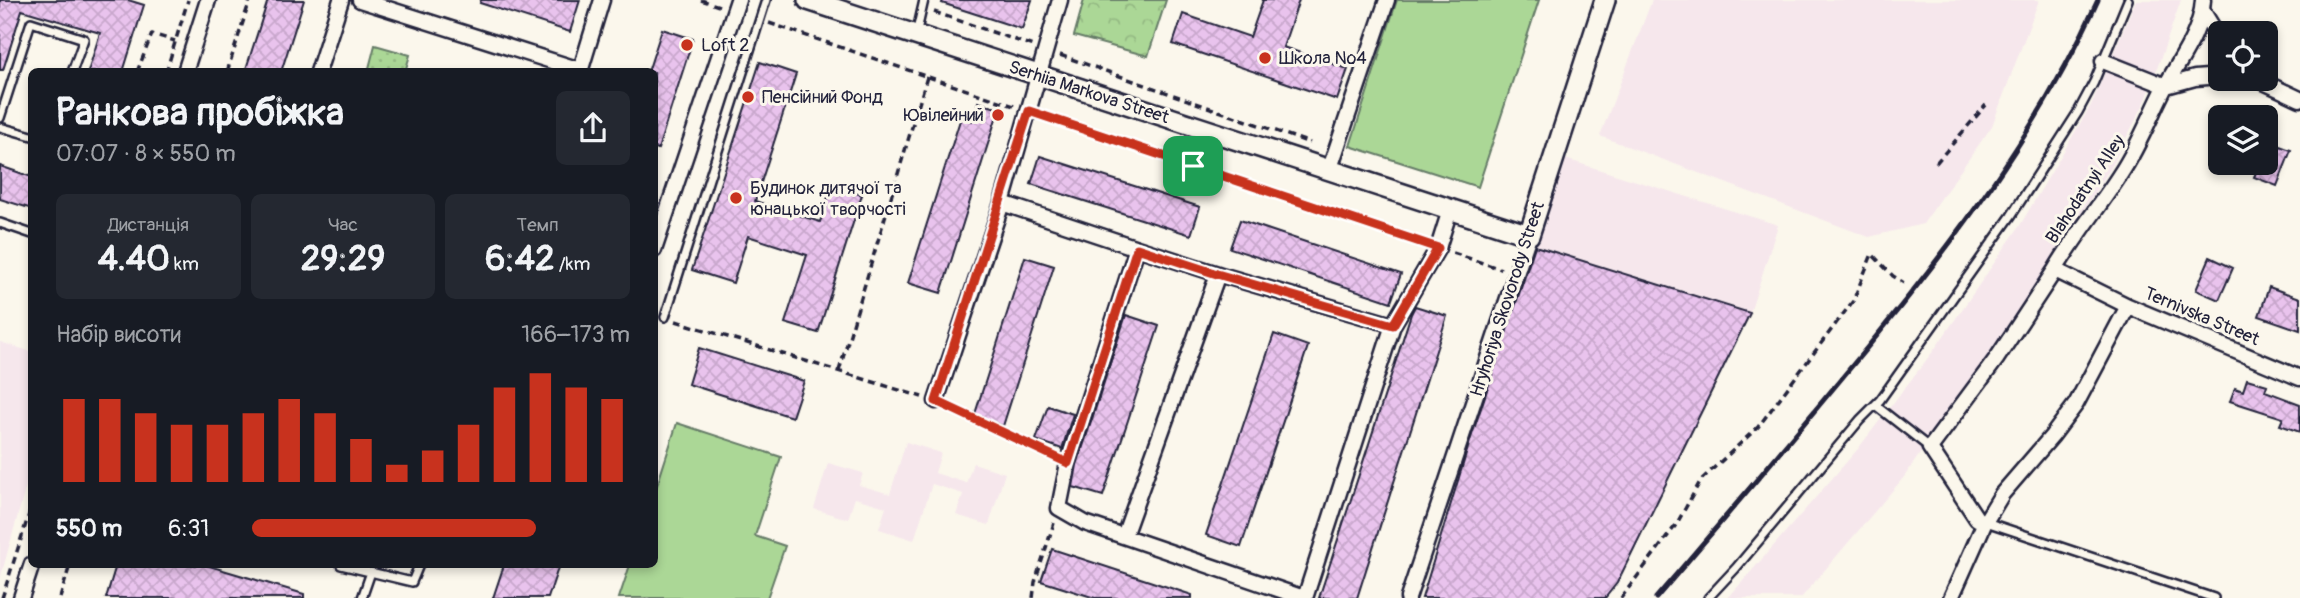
<!DOCTYPE html>
<html lang="uk">
<meta charset="utf-8">
<style>
body{margin:0;font-family:Pangolin,sans-serif;background:#242831;color:#f1f3f6;height:100vh;display:flex;flex-direction:column;font-size:26px;white-space:nowrap}
*{box-sizing:border-box;margin:0}
p{font-size:23px;color:#9ea1a6}
.icon{flex:none;width:38px;height:38px;fill:none;stroke:currentColor;stroke-width:2;stroke-linecap:round;stroke-linejoin:round}
.map{position:relative;flex:1;overflow:hidden}
.drawer{position:absolute;left:28px;top:68px;width:630px;height:500px;display:flex;flex-direction:column;background:#171b24;border-radius:10px;box-shadow:0 4px 10px #0003}
.drawer>*{flex:none}
.fabs{position:absolute;left:2208px;top:21px;display:grid;gap:14px}
.fabs a{display:grid;place-items:center;width:70px;height:70px;border-radius:10px;background:#171b24;box-shadow:0 4px 10px #0003;font-size:35px}
.pin{position:absolute;display:grid;place-items:center;width:60px;height:60px;color:#fff;margin:-30px;border-radius:14px;box-shadow:0 4px 10px #0006}
.round{display:grid;place-items:center;flex:none;width:74px;height:74px;border-radius:10px;background:#242831}
.headline{display:flex;align-items:center;justify-content:space-between;height:119px;padding:0 28px}
h1{font-size:38px;font-weight:800;line-height:52px}
.metrics{display:grid;grid-template-columns:repeat(3,1fr);gap:10px;height:119px;padding:7px 28px}
.metrics div{display:grid;align-content:center;border-radius:10px;background:#242831;text-align:center}
.metrics b{font-size:35px;font-weight:800}
.metrics small{font-size:19px;font-weight:400}
.metrics p{font-size:19px}
.chart{height:196px;padding:14px 28px}
.chart p{display:flex;justify-content:space-between}
.chart svg{width:100%;height:126px;margin-top:7px;stroke:#c8321e;stroke-width:6}
ul{padding:0 28px;list-style:none;font-size:23px}
li{display:grid;grid-template-columns:112px 84px 1fr;align-items:center;height:52px}
li i{height:18px;border-radius:9px;background:#c8321e}
.map>svg:first-child{display:block}
.built{fill:#f6e7ec}
.grass{fill:#abd796;stroke:#667c68;stroke-width:2}
.forest{fill:url(#forest-crowns);stroke:#667c68;stroke-width:2}
.park{fill:url(#park-dots);stroke:#667c68;stroke-width:2}
.building{fill:url(#building-cross-hatch);stroke:#22223b;stroke-width:2}
.lines{fill:none;stroke-linecap:round;stroke-linejoin:round}
.lane-casing{stroke:#22223b;stroke-width:12}
.street-casing{stroke:#22223b;stroke-width:19}
.secondary-casing{stroke:#22223b;stroke-width:24}
.path{stroke:#22223b;stroke-width:3.5;stroke-dasharray:7 5;stroke-linecap:butt}
.lane{stroke:#fbf7ec;stroke-width:7}
.street{stroke:#fbf7ec;stroke-width:14}
.secondary{stroke:#fbf7ec;stroke-width:19}
.rail{stroke:#22223b;stroke-width:5}
.route-casing{stroke:#fff;stroke-width:14}
.route{stroke:#c8321e;stroke-width:9}
.poi-dot{fill:#c8321e;stroke:#fbf7ec;stroke-width:2.5}
.labels{text-anchor:middle;stroke-width:6;stroke-linejoin:round;paint-order:stroke}
.poi-label{font-size:18px;fill:#22223b;stroke:#fbf7ec;text-anchor:start}
.street-label{font-size:18px;fill:#22223b;stroke:#fbf7ec}
</style>
<div class="map">
<svg width="2300" height="598" viewBox="0 0 2300 598">
<defs>
<pattern id="forest-crowns" width="20" height="18" patternUnits="userSpaceOnUse" patternTransform="scale(1.75)"><rect width="20" height="18" fill="#abd796"/><path d="M2 6a3 3 0 1 1 6 0M12 15a3 3 0 1 1 6 0" fill="none" stroke="#93b882"/></pattern>
<pattern id="park-dots" width="8" height="8" patternUnits="userSpaceOnUse" patternTransform="scale(1.75)"><rect width="8" height="8" fill="#abd796"/><path d="M2 2h.1M6 6h.1" fill="none" stroke="#93b882" stroke-width="1.8" stroke-linecap="round"/></pattern>
<pattern id="building-cross-hatch" width="8" height="8" patternUnits="userSpaceOnUse" patternTransform="scale(1.75)"><rect width="8" height="8" fill="#e9c3ed"/><path d="M0 0l8 8M0 8l8-8" fill="none" stroke="#c8a7cc"/></pattern>
</defs>
<rect width="100%" height="100%" fill="#fbf7ec"/>
<filter id="ink" filterUnits="userSpaceOnUse"><feTurbulence type="fractalNoise" baseFrequency=".0143" numOctaves="2"/><feDisplacementMap in="SourceGraphic" scale="14" xChannelSelector="R" yChannelSelector="G"/><feConvolveMatrix kernelMatrix="1 2 1 2 8 2 1 2 1" color-interpolation-filters="sRGB"/></filter>
<g filter="url(#ink)">
<!-- built -->
<path class="built" d="M1652 0H2039L1992 126 1923 224 1869 237 1600 136Z
M2136 0H2181L2146 100 2110 169 2005 330 1904 477 1801 598H1728L1857 450 1934 350 2019 227 2091 105Z
M1559 157 1778 225 1750 313 1531 245Z
M0 342 32 352 31 468 0 579Z
M906 442 941 453 935 473 966 483 973 463 1005 473 989 525 956 515 963 494 932 484 914 540 879 529 886 507 855 498 848 519 814 509 828 463 863 473 859 485 890 494Z"/>
<!-- grass -->
<path class="grass" d="M1397 0H1539L1478 187 1350 146Z
M677 423 781 457 755 536 785 546 767 598H619L630 565H654L655 492Z"/>
<!-- forest -->
<path class="forest" d="M1084 0H1166L1148 56 1074 36Z"/>
<!-- park -->
<path class="park" d="M375 45 410 55 405 72H368Z"/>
<!-- building -->
<path class="building" d="M0 0H128L144 5 123 72H88L100 33 22 10 3 70H0Z
M268 0H304L281 72H245Z
M481 0H580L570 32 480 3Z
M943 0H1032L1022 29 942 3Z
M1263 0H1299L1283 47 1348 69 1337 100 1173 44 1183 14 1250 37Z
M662 29 693 39 658 149 654 148V72H648Z
M760 62 796 74 755 201 820 222 832 185 862 195 818 333 785 323 807 255 748 236 733 283 692 270Z
M978 102 999 109 941 293 908 283 961 117 972 121Z
M2266 141 2291 150 2277 186 2254 177 2260 163H2266Z
M1040 156 1200 207 1191 235 1031 184Z
M0 166 32 177V209L0 199Z
M1240 220 1401 274 1391 302 1230 248Z
M1535 246 1750 313 1617 583 1605 598H1422L1471 438Z
M1025 257 1054 266 1003 426 974 417Z
M2210 257 2233 268 2219 300 2196 290Z
M2269 287 2300 298V330L2259 316Z
M1415 306 1447 316 1357 598H1319L1411 314Z
M1126 315 1159 326 1103 496 1073 487 1077 465Z
M1274 334 1308 346 1241 547 1206 535Z
M699 348 804 381 792 417 688 384Z
M2247 379 2267 385 2265 391 2300 404V432L2280 425 2283 418 2230 401 2235 388 2243 391Z
M1048 406 1073 414 1062 449 1036 440Z
M1052 549 1192 595V598H1095L1041 581Z
M116 565H206L304 594V598H106Z
M504 565H559L548 598H493Z"/>
<g class="lines">
<defs>
<path id="lane" d="M916 35 924 0
M0 118 31 22 84 39 72 72
M0 127 32 136
M0 223 32 234
M665 317 766 0
M1875 405 1930 448
M1986 522 2214 598
M341 565 412 582 419 565
M362 598 371 572
M1708 598 1736 568 1860 420 1880 400 2011 216 2078 112 2094 82 2128 0"/>
<path id="street" d="M360 0 580 70
M1060 0 1002 203 1137 248 1068 463 1059 508 1085 523 1304 598
M2202 10 2221 41
M2103 61 2166 86 2195 78 2221 76
M185 72 208 0
M318 72 341 0
M580 72 602 0
M2257 79 2300 99
M1329 171 1387 0
M1137 248 1218 274 1393 325
M654 250 738 0
M2128 306 2300 378
M936 401 1002 203
M1985 522 1977 519 1930 448 1997 358 2055 270
M1124 536 1218 274
M21 598 32 564
M1305 598 1393 325 1438 248 1450 210
M1408 598 1529 235
M1951 598 1985 522 2002 494 2052 436 2076 404 2128 306 2055 270C2075 236 2100 206 2121 173 2139 146 2150 116 2165 87 2180 59 2201 34 2203 0"/>
<path id="secondary" d="M808 0 1529 235 1605 0"/>
</defs>
<!-- lane casing -->
<use href="#lane" class="lane-casing"/>
<!-- street casing -->
<use href="#street" class="street-casing"/>
<!-- secondary casing -->
<use href="#secondary" class="secondary-casing"/>
<!-- path -->
<path class="path" d="M701 0 719 6
M934 12 1033 46
M769 23 1014 106
M1060 55 1310 143
M137 72 152 34 175 41
M166 72 188 0
M227 72 250 0
M1041 115 1425 244
M1936 163 1986 105
M1453 253 1501 269
M676 321 922 397
M839 371 927 77
M949 407 1056 457
M2 598 32 505
M60 598 70 565
M1033 598 1035 582 1054 523
M1621 598 1676 525 1701 480 1758 427 1853 301 1872 254 1893 276 1904 283"/>
<!-- lane -->
<use href="#lane" class="lane"/>
<!-- street -->
<use href="#street" class="street"/>
<!-- secondary -->
<use href="#secondary" class="secondary"/>
<!-- rail -->
<path class="rail" d="M1656 598C1725 518 1793 437 1861 355 1952 245 2039 131 2098 0"/>
</g>
</g>
<g class="lines" filter="url(#ink)">
<defs>
<path id="route" d="M1029 111 1438 248 1393 325 1217 274 1137 248 1068 463 936 401Z"/>
</defs>
<!-- route casing -->
<use href="#route" class="route-casing"/>
<!-- route -->
<use href="#route" class="route"/>
</g>
<!-- markers -->
<g class="poi-dot">
<circle cx="687" cy="45" r="7"/>
<circle cx="1265" cy="58" r="7"/>
<circle cx="748" cy="97" r="7"/>
<circle cx="998" cy="115" r="7"/>
<circle cx="736" cy="198" r="7"/>
</g>
<g class="labels">
<!-- poi labels -->
<g class="poi-label">
<text x="701" y="51">Loft 2</text>
<text x="1279" y="64">Школа №4</text>
<text x="762" y="103">Пенсійний Фонд</text>
<text x="984" y="121" text-anchor="end">Ювілейний</text>
<text x="750" y="194">Будинок дитячої та<tspan x="750" dy="21">юнацької творчості</tspan></text>
</g>
<!-- street labels -->
<g class="street-label">
<text transform="translate(1089 92) rotate(18)" y="6">Serhiia Markova Street</text>
<text transform="translate(2085 189) rotate(-56)" y="6">Blahodatnyi Alley</text>
<text transform="translate(1507 299) rotate(-72)" y="6">Hryhoriya Skovorody Street</text>
<text transform="translate(2202 316) rotate(23)" y="6">Ternivska Street</text>
</g>
</g>
</svg>
<div class="fabs">
<a><svg class="icon" aria-label="locate" viewBox="0 0 24 24"><circle cx="12" cy="12" r="6"/><path d="M12 2v4M12 18v4M2 12h4M18 12h4"/></svg></a>
<a><svg class="icon" aria-label="layers" viewBox="0 0 24 24"><path d="M12 4l9 5-9 5-9-5zM3 14l9 5 9-5"/></svg></a>
</div>
<div class="pin" style="left:1193px;top:166px;background:#1e9e55"><svg class="icon" aria-label="arrive" viewBox="0 0 24 24"><path d="M6 21V4h12l-3 4 3 4H6"/></svg></div>
<section class="drawer">
<div class="headline"><div><h1>Ранкова пробіжка</h1><p>07:07 · 8 × 550 m</p></div><a class="round"><svg class="icon" aria-label="share" viewBox="0 0 24 24"><path d="M12 15V3M7 8l5-5 5 5M5 13v7h14v-7"/></svg></a></div>
<div class="metrics">
<div><p>Дистанція</p><b>4.40<small> km</small></b></div>
<div><p>Час</p><b>29:29</b></div>
<div><p>Темп</p><b>6:42<small> /km</small></b></div>
</div>
<div class="chart"><p><span>Набір висоти</span>166–173 m</p>
<svg viewBox="0 0 160 44" preserveAspectRatio="none"><path d="M5 44V15M15 44V15M25 44V20M35 44V24M45 44V24M55 44V20M65 44V15M75 44V20M85 44V29M95 44V38M105 44V33M115 44V24M125 44V11M135 44V6M145 44V11M155 44V15"/></svg>
</div>
<ul>
<li><b>550 m</b>6:31<i style="width:75%"></i></li>
</ul>
</section>
</div>
